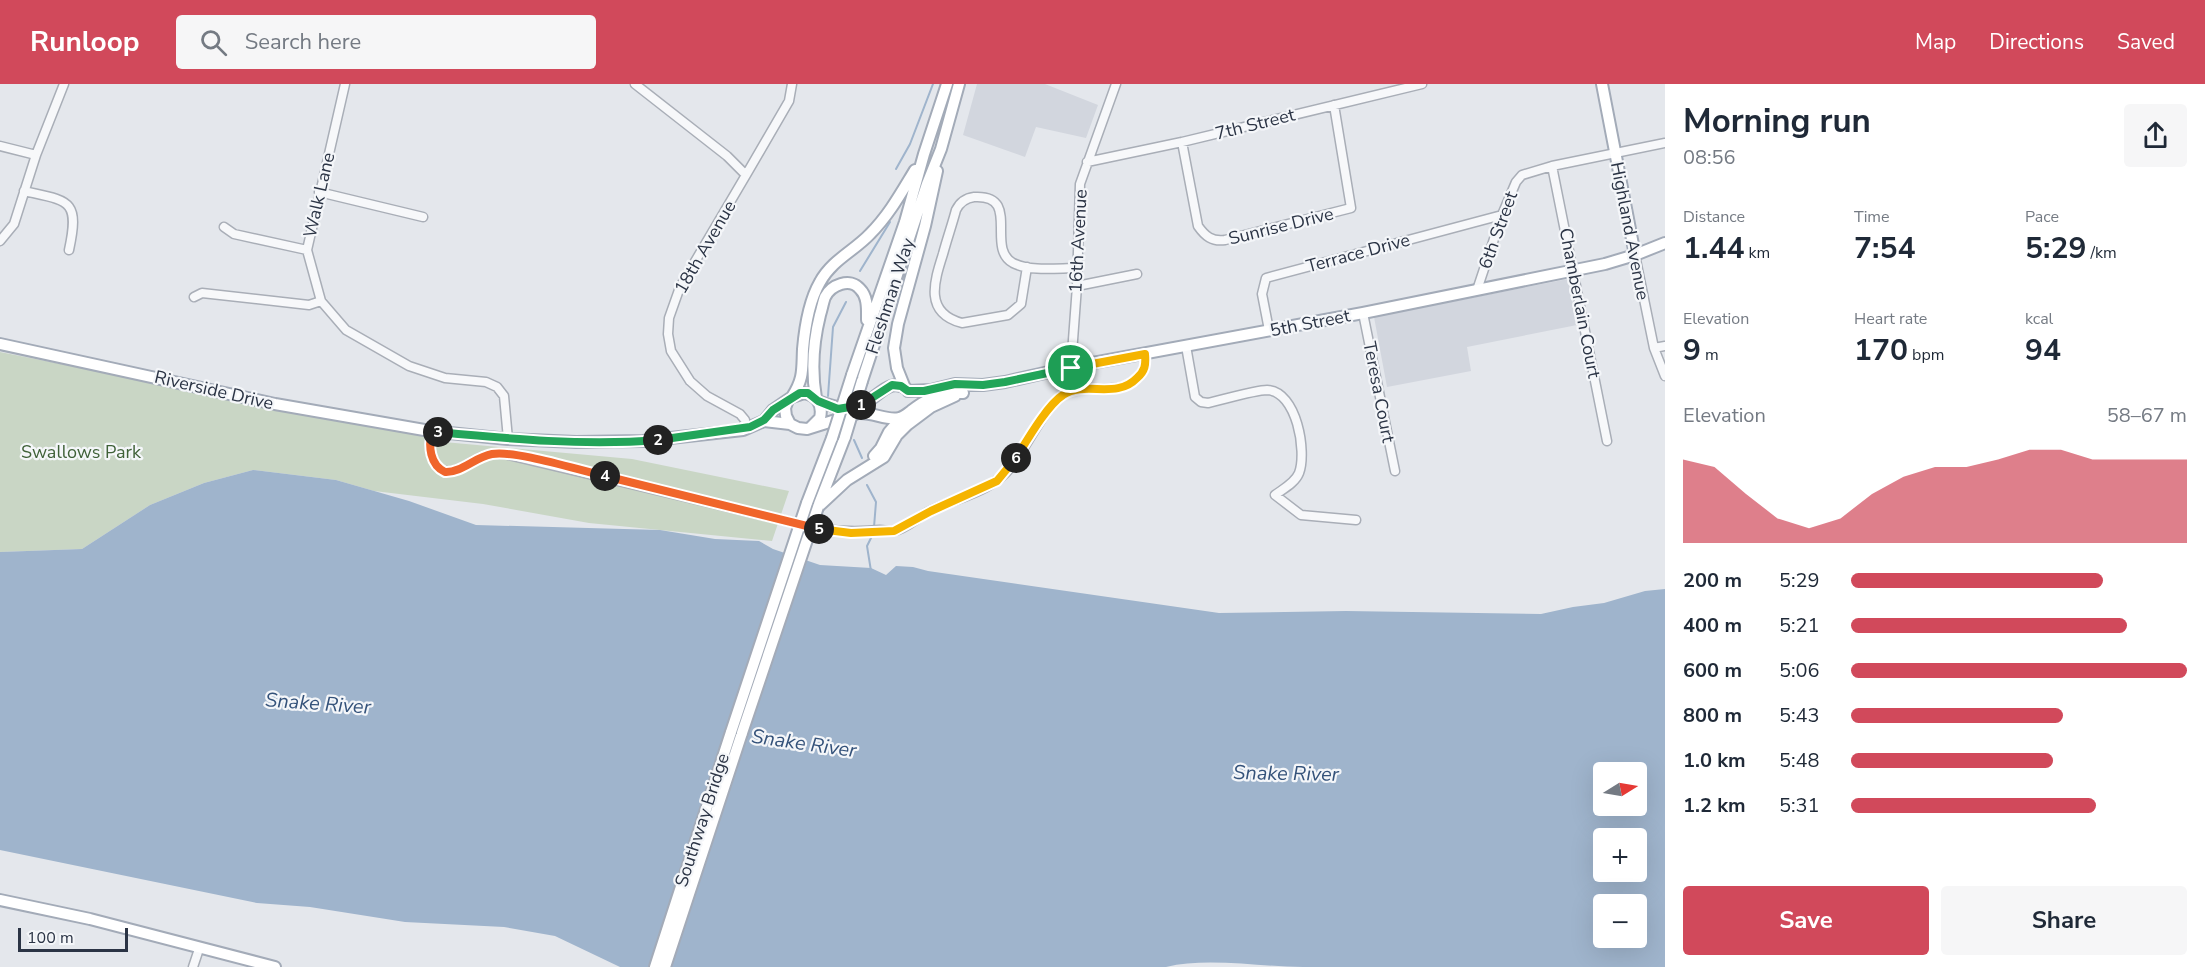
<!DOCTYPE html>
<meta charset="utf-8">
<style>
body{margin:0;font-family:"Nunito Sans",sans-serif;background:#f6f6f7;color:#1f2937;height:100vh;display:flex;flex-direction:column;font-size:22px;white-space:nowrap}
*{box-sizing:border-box;margin:0}
p{font-size:20px;color:#747a83}
.icon{flex:none;width:33px;height:33px;fill:none;stroke:currentColor;stroke-width:2;stroke-linecap:round;stroke-linejoin:round}
.map{position:relative;flex:1;overflow:hidden}
.side{display:flex;flex-direction:column;background:#fff;width:540px}
.side>*{flex:none}
.needle{width:39px;rotate:79deg}
.buttons{position:absolute;left:1593px;top:678px;display:grid;gap:12px}
.buttons a{display:grid;place-items:center;width:54px;height:54px;border-radius:6px;background:#fff;box-shadow:0 6px 24px #0002;font-size:30px}
.scale{position:absolute;left:18px;bottom:15px;width:110px;box-sizing:border-box;padding-left:6px;border:3px solid #2b3445;border-top:0;font-size:16px;line-height:21px;white-space:nowrap;color:#2b3445;-webkit-text-stroke:4px #f4f6f9;paint-order:stroke}
.pin{position:absolute;display:grid;place-items:center;width:51px;height:51px;color:#fff;margin:-26px;border:3px solid #fff;border-radius:50%;box-shadow:0 2px 6px #0007}
.km{position:absolute;width:30px;height:30px;margin:-15px;border-radius:50%;background:#222;color:#fff;font-size:16px;line-height:30px;text-align:center}
.round{display:grid;place-items:center;flex:none;width:63px;height:63px;border-radius:6px;background:#f6f6f7}
.head{display:flex;align-items:center;justify-content:space-between;height:102px;padding:0 18px}
h1{font-size:33px;font-weight:700;line-height:45px}
.figures{display:grid;grid-template-columns:repeat(3,1fr);gap:9px;height:102px;padding:6px 18px}
.figures div{display:grid;align-content:center}
.figures b{font-size:30px;font-weight:700}
.figures small{font-size:16px;font-weight:400}
.figures p{font-size:16px}
.chart{height:168px;padding:12px 18px}
.chart p{display:flex;justify-content:space-between}
.chart svg{width:100%;height:108px;margin-top:6px;fill:#d1495b;opacity:.7}
.button{display:flex;gap:12px;margin-top:auto;padding:12px 18px}
.button a{flex:1;height:69px;border-radius:6px;background:#d1495b;color:#fff;font-size:24px;font-weight:700;line-height:69px;text-align:center}
.button a+a{background:#f6f6f7;color:#1f2937}
ul{padding:0 18px;list-style:none;font-size:20px}
li{display:grid;grid-template-columns:96px 72px 1fr;align-items:center;height:45px}
li i{height:15px;border-radius:8px;background:#d1495b}
header{display:flex;align-items:center;gap:36px;box-sizing:border-box;height:84px;padding:0 30px;background:#d1495b;color:#fff}
header strong{font-size:28px}
nav{display:flex;gap:33px;margin-inline-start:auto;font-size:21px}
.search{width:420px;height:54px;background:#f6f6f7;display:flex;align-items:center;gap:15px;box-sizing:border-box;padding:0 21px;border-radius:6px;color:#747a83;font-size:22px}
main{display:flex;flex:1;min-height:0}
.map>svg:first-child{display:block}
.built{fill:#d2d6de}
.green{fill:#c9d6c5}
.water{fill:#9fb4cc;fill-rule:evenodd}
.lines{fill:none;stroke-linecap:round;stroke-linejoin:round}
.stream{stroke:#9fb4cc;stroke-width:2}
.minor-casing{stroke:#a9aeb7;stroke-width:11}
.major-casing{stroke:#a3abb8;stroke-width:14}
.minor{stroke:#f7f8fa;stroke-width:8}
.major{stroke:#fff;stroke-width:10}
.major-bridge-casing{stroke:#a3abb8;stroke-width:14;stroke-linecap:butt}
.major-bridge{stroke:#fff;stroke-width:10}
.split-1-casing{stroke:#fff;stroke-width:12}
.split-2-casing{stroke:#fff;stroke-width:12}
.split-3-casing{stroke:#fff;stroke-width:12}
.split-4-casing{stroke:#fff;stroke-width:12}
.split-5-casing{stroke:#fff;stroke-width:12}
.split-6-casing{stroke:#fff;stroke-width:12}
.split-7-casing{stroke:#fff;stroke-width:12}
.split-1{stroke:#22a559;stroke-width:8}
.split-2{stroke:#22a559;stroke-width:8}
.split-3{stroke:#22a559;stroke-width:8}
.split-4{stroke:#f0652b;stroke-width:8}
.split-5{stroke:#f0652b;stroke-width:8}
.split-6{stroke:#f5b400;stroke-width:8}
.split-7{stroke:#f5b400;stroke-width:8}
.labels{text-anchor:middle;stroke-width:4.5;stroke-linejoin:round;paint-order:stroke}
.street-label{font-size:18px;fill:#2b3445;stroke:#f4f6f9}
.park-label{font-size:18px;fill:#3f6138;stroke:#f4f6f9}
.water-label{font-size:20px;font-style:italic;fill:#34527a;stroke:#f4f6f9}
</style>
<header>
<strong>Runloop</strong>
<div class="search"><svg class="icon" aria-label="search" viewBox="0 0 24 24"><circle cx="10" cy="10" r="6"/><path d="M15 15l6 6"/></svg>Search here</div>
<nav><a>Map</a><a>Directions</a><a>Saved</a></nav>
</header>
<main>
<div class="map">
<svg width="1665" height="883" viewBox="0 0 1665 883">
<rect width="100%" height="100%" fill="#e4e7ec"/>
<!-- built -->
<path class="built" d="M977 0H1045L1098 21 1086 54 1036 43 1025 73 963 51Z
M1568 195 1577 241 1467 263 1471 287 1387 303 1374 233Z"/>
<!-- green -->
<path class="green" d="M0 268 425 352 444 358 632 375 789 407 772 457 589 439 483 420 374 407 336 396 253 386 204 399 150 421 82 465 0 468Z"/>
<!-- water -->
<path class="water" d="M253 386 336 396 409 417 476 441 660 446 715 455 759 457 773 465 820 481 871 484 886 491 896 482 913 483 928 487 1219 529 1346 527 1541 530 1573 523 1604 519 1645 507 1665 505V883C1544 883 1424 883 1303 883 1261 883 1207 873 1166 883H620L555 852 504 843 405 838 310 823 257 819 0 766V468L82 465 150 421 204 399ZM1604 688H1636V722H1604ZM1604 754H1636V788H1604ZM1604 820H1636V854H1604Z"/>
<g class="lines">
<!-- stream -->
<path class="stream" d="M896 85 910 60 933 0
M860 187 890 138
M828 312 833 243 846 218
M854 356 862 374
M867 401 876 418 874 443
M871 487 867 462 873 450"/>
<defs>
<path id="minor" d="M345 0 307 166 321 217 346 246 409 282 445 294 486 298 497 303 504 312 508 355
M635 0 727 72 746 91 680 203 669 234 668 250 671 267 690 297 707 312 740 330 745 336 743 346
M1182 58 1198 142C1205 152 1212 158 1225 156L1351 124 1334 21
M0 62 36 71
M1087 78 1182 58 1422 0
M1552 82 1607 357
M746 91 789 17 792 0
M24 107C69 117 80 115 69 166
M319 108 423 133
M224 143 234 150 307 166
M0 157 14 140 36 71 64 0
M1635 171 1654 264 1665 292
M1027 183 1021 220 1008 231 962 239C924 229 934 198 943 170 947 155 952 141 956 126 960 118 966 114 974 113 1022 110 985 164 1013 179 1031 188 1058 184 1077 184
M1077 202 1137 190
M1477 206 1502 131 1516 98 1522 91 1552 82 1665 59
M194 213 202 209 309 221 321 217
M1363 229 1395 387
M1269 246 1262 210 1266 194 1502 131
M1186 262 1195 313 1201 318 1208 319C1222 316 1255 306 1267 306 1297 307 1307 368 1299 389 1295 399 1283 405 1275 411L1301 431 1356 436
M1654 264 1665 262
M1071 283 1077 202 1080 100 1116 0
M432 347C429 356 429 366 433 375 444 400 464 381 481 373 488 370 496 369 504 370L821 445C844 448 858 448 880 446 885 446 890 448 894 447 906 445 919 432 930 427 956 414 991 408 1010 384 1025 366 1045 322 1064 310 1087 296 1117 315 1137 294 1145 286 1146 280 1145 270
M193 883 199 865"/>
<path id="major" d="M1602 0 1635 171
M0 260 275 320 430 347 508 355 576 358 643 357 743 346 764 337 773 326 792 313 804 309C817 311 823 321 820 334L811 343
M852 291 905 138 924 70 947 0
M862 297 927 100 941 65 959 0
M905 304 897 284 894 264 898 240 925 142 937 87
M908 307 931 306 955 300 983 301 1005 298 1071 283 1363 229 1605 180 1635 171 1665 159
M792 313C804 294 802 286 803 265 805 242 809 217 820 198 832 176 854 167 870 150 889 131 901 109 915 86
M816 314C811 285 813 259 820 231 822 225 823 218 825 213 831 201 850 193 860 205 868 213 867 225 867 236
M788 316 785 324 786 332 790 340 798 344 807 345 858 329C873 328 887 337 899 334 904 333 907 330 911 327 926 315 944 306 963 309
M818 317C833 323 845 326 861 321 878 315 889 291 908 306
M764 337 790 340
M874 372 881 364 889 348 902 333
M807 419 832 354
M819 420 845 353
M818 423 847 396 884 373 897 351 907 341 931 323 955 312
M0 816 90 835 275 883
M655 883 731 648
M665 883 742 649"/>
</defs>
<!-- minor casing -->
<use href="#minor" class="minor-casing"/>
<!-- major casing -->
<use href="#major" class="major-casing"/>
<!-- minor -->
<use href="#minor" class="minor"/>
<!-- major -->
<use href="#major" class="major"/>
<defs>
<path id="major-bridge" d="M845 353 862 297
M832 354 852 291
M731 648 807 419
M742 649 818 423"/>
</defs>
<!-- major-bridge casing -->
<use href="#major-bridge" class="major-bridge-casing"/>
<!-- major-bridge -->
<use href="#major-bridge" class="major-bridge"/>
</g>
<g class="lines">
<defs>
<path id="split-1" d="M861 321 892 301 901 302 908 307H924L955 300 983 301 1005 298 1071 284"/>
<path id="split-2" d="M658 356 750 343 764 336 773 326 800 309H808L818 317 838 325 861 321"/>
<path id="split-3" d="M438 348C511 355 585 362 658 356"/>
<path id="split-4" d="M438 348 432 347C428 362 430 381 445 388 461 389 475 373 492 370 516 366 578 386 605 392"/>
<path id="split-5" d="M605 392 819 445"/>
<path id="split-6" d="M819 445 851 449 894 447 931 427 997 397 1016 374"/>
<path id="split-7" d="M1016 374C1026 358 1047 321 1063 311 1085 296 1116 316 1137 294 1145 287 1146 281 1145 270L1071 284"/>
</defs>
<!-- split-1 casing -->
<use href="#split-1" class="split-1-casing"/>
<!-- split-2 casing -->
<use href="#split-2" class="split-2-casing"/>
<!-- split-3 casing -->
<use href="#split-3" class="split-3-casing"/>
<!-- split-4 casing -->
<use href="#split-4" class="split-4-casing"/>
<!-- split-5 casing -->
<use href="#split-5" class="split-5-casing"/>
<!-- split-6 casing -->
<use href="#split-6" class="split-6-casing"/>
<!-- split-7 casing -->
<use href="#split-7" class="split-7-casing"/>
<!-- split-1 -->
<use href="#split-1" class="split-1"/>
<!-- split-2 -->
<use href="#split-2" class="split-2"/>
<!-- split-3 -->
<use href="#split-3" class="split-3"/>
<!-- split-4 -->
<use href="#split-4" class="split-4"/>
<!-- split-5 -->
<use href="#split-5" class="split-5"/>
<!-- split-6 -->
<use href="#split-6" class="split-6"/>
<!-- split-7 -->
<use href="#split-7" class="split-7"/>
</g>
<g class="labels">
<!-- street labels -->
<g class="street-label">
<text transform="translate(1255 40) rotate(-14)" y="6">7th Street</text>
<text transform="translate(319 111) rotate(-77)" y="6">Walk Lane</text>
<text transform="translate(1281 142) rotate(-14)" y="6">Sunrise Drive</text>
<text transform="translate(1498 146) rotate(-70)" y="6">6th Street</text>
<text transform="translate(1630 147) rotate(79)" y="6">Highland Avenue</text>
<text transform="translate(1078 157) rotate(-87)" y="6">16th Avenue</text>
<text transform="translate(705 163) rotate(-60)" y="6">18th Avenue</text>
<text transform="translate(1358 169) rotate(-15)" y="6">Terrace Drive</text>
<text transform="translate(890 212) rotate(-72)" y="6">Fleshman Way</text>
<text transform="translate(1580 219) rotate(79)" y="6">Chamberlain Court</text>
<text transform="translate(1310 239) rotate(-11)" y="6">5th Street</text>
<text transform="translate(214 306) rotate(13)" y="6">Riverside Drive</text>
<text transform="translate(1379 308) rotate(79)" y="6">Teresa Court</text>
<text transform="translate(702 736) rotate(-72)" y="6">Southway Bridge</text>
</g>
<!-- park labels -->
<g class="park-label">
<text x="81" y="374">Swallows Park</text>
</g>
<!-- water labels -->
<g class="water-label">
<text transform="translate(318 619) rotate(4)" y="7">Snake River</text>
<text transform="translate(804 659) rotate(8)" y="7">Snake River</text>
<text transform="translate(1286 689) rotate(1)" y="7">Snake River</text>
</g>
</g>
</svg>
<div class="buttons">
<a><svg class="needle" viewBox="-14 -14 28 28"><path d="M0-13l5 13h-10z" fill="#e53935"/><path d="M0 13l5-13h-10z" fill="#747a83"/></svg></a>
<a>+</a>
<a>−</a>
</div>
<div class="scale">100 m</div>
<div class="pin" style="left:1071px;top:284px;background:#1e9e55"><svg class="icon" aria-label="arrive" viewBox="0 0 24 24"><path d="M6 21V4h12l-3 4 3 4H6"/></svg></div>
<b class="km" style="left:861px;top:321px">1</b>
<b class="km" style="left:658px;top:356px">2</b>
<b class="km" style="left:438px;top:348px">3</b>
<b class="km" style="left:605px;top:392px">4</b>
<b class="km" style="left:819px;top:445px">5</b>
<b class="km" style="left:1016px;top:374px">6</b>
</div>
<section class="side">
<div class="head"><div><h1>Morning run</h1><p>08:56</p></div><a class="round"><svg class="icon" aria-label="share" viewBox="0 0 24 24"><path d="M12 15V3M7 8l5-5 5 5M5 13v7h14v-7"/></svg></a></div>
<div class="figures">
<div><p>Distance</p><b>1.44<small> km</small></b></div>
<div><p>Time</p><b>7:54</b></div>
<div><p>Pace</p><b>5:29<small> /km</small></b></div>
</div>
<div class="figures">
<div><p>Elevation</p><b>9<small> m</small></b></div>
<div><p>Heart rate</p><b>170<small> bpm</small></b></div>
<div><p>kcal</p><b>94</b></div>
</div>
<div class="chart"><p><span>Elevation</span>58–67 m</p>
<svg viewBox="0 0 160 44" preserveAspectRatio="none"><path d="M0 44V10L10 13L20 24L30 34L40 38L50 34L60 24L70 17L80 13L90 13L100 10L110 6L120 6L130 10L140 10L150 10L160 10V44z"/></svg>
</div>
<ul>
<li><b>200 m</b>5:29<i style="width:75%"></i></li>
<li><b>400 m</b>5:21<i style="width:82%"></i></li>
<li><b>600 m</b>5:06<i style="width:100%"></i></li>
<li><b>800 m</b>5:43<i style="width:63%"></i></li>
<li><b>1.0 km</b>5:48<i style="width:60%"></i></li>
<li><b>1.2 km</b>5:31<i style="width:73%"></i></li>
</ul>
<div class="button"><a>Save</a><a>Share</a></div>
</section>
</main>
